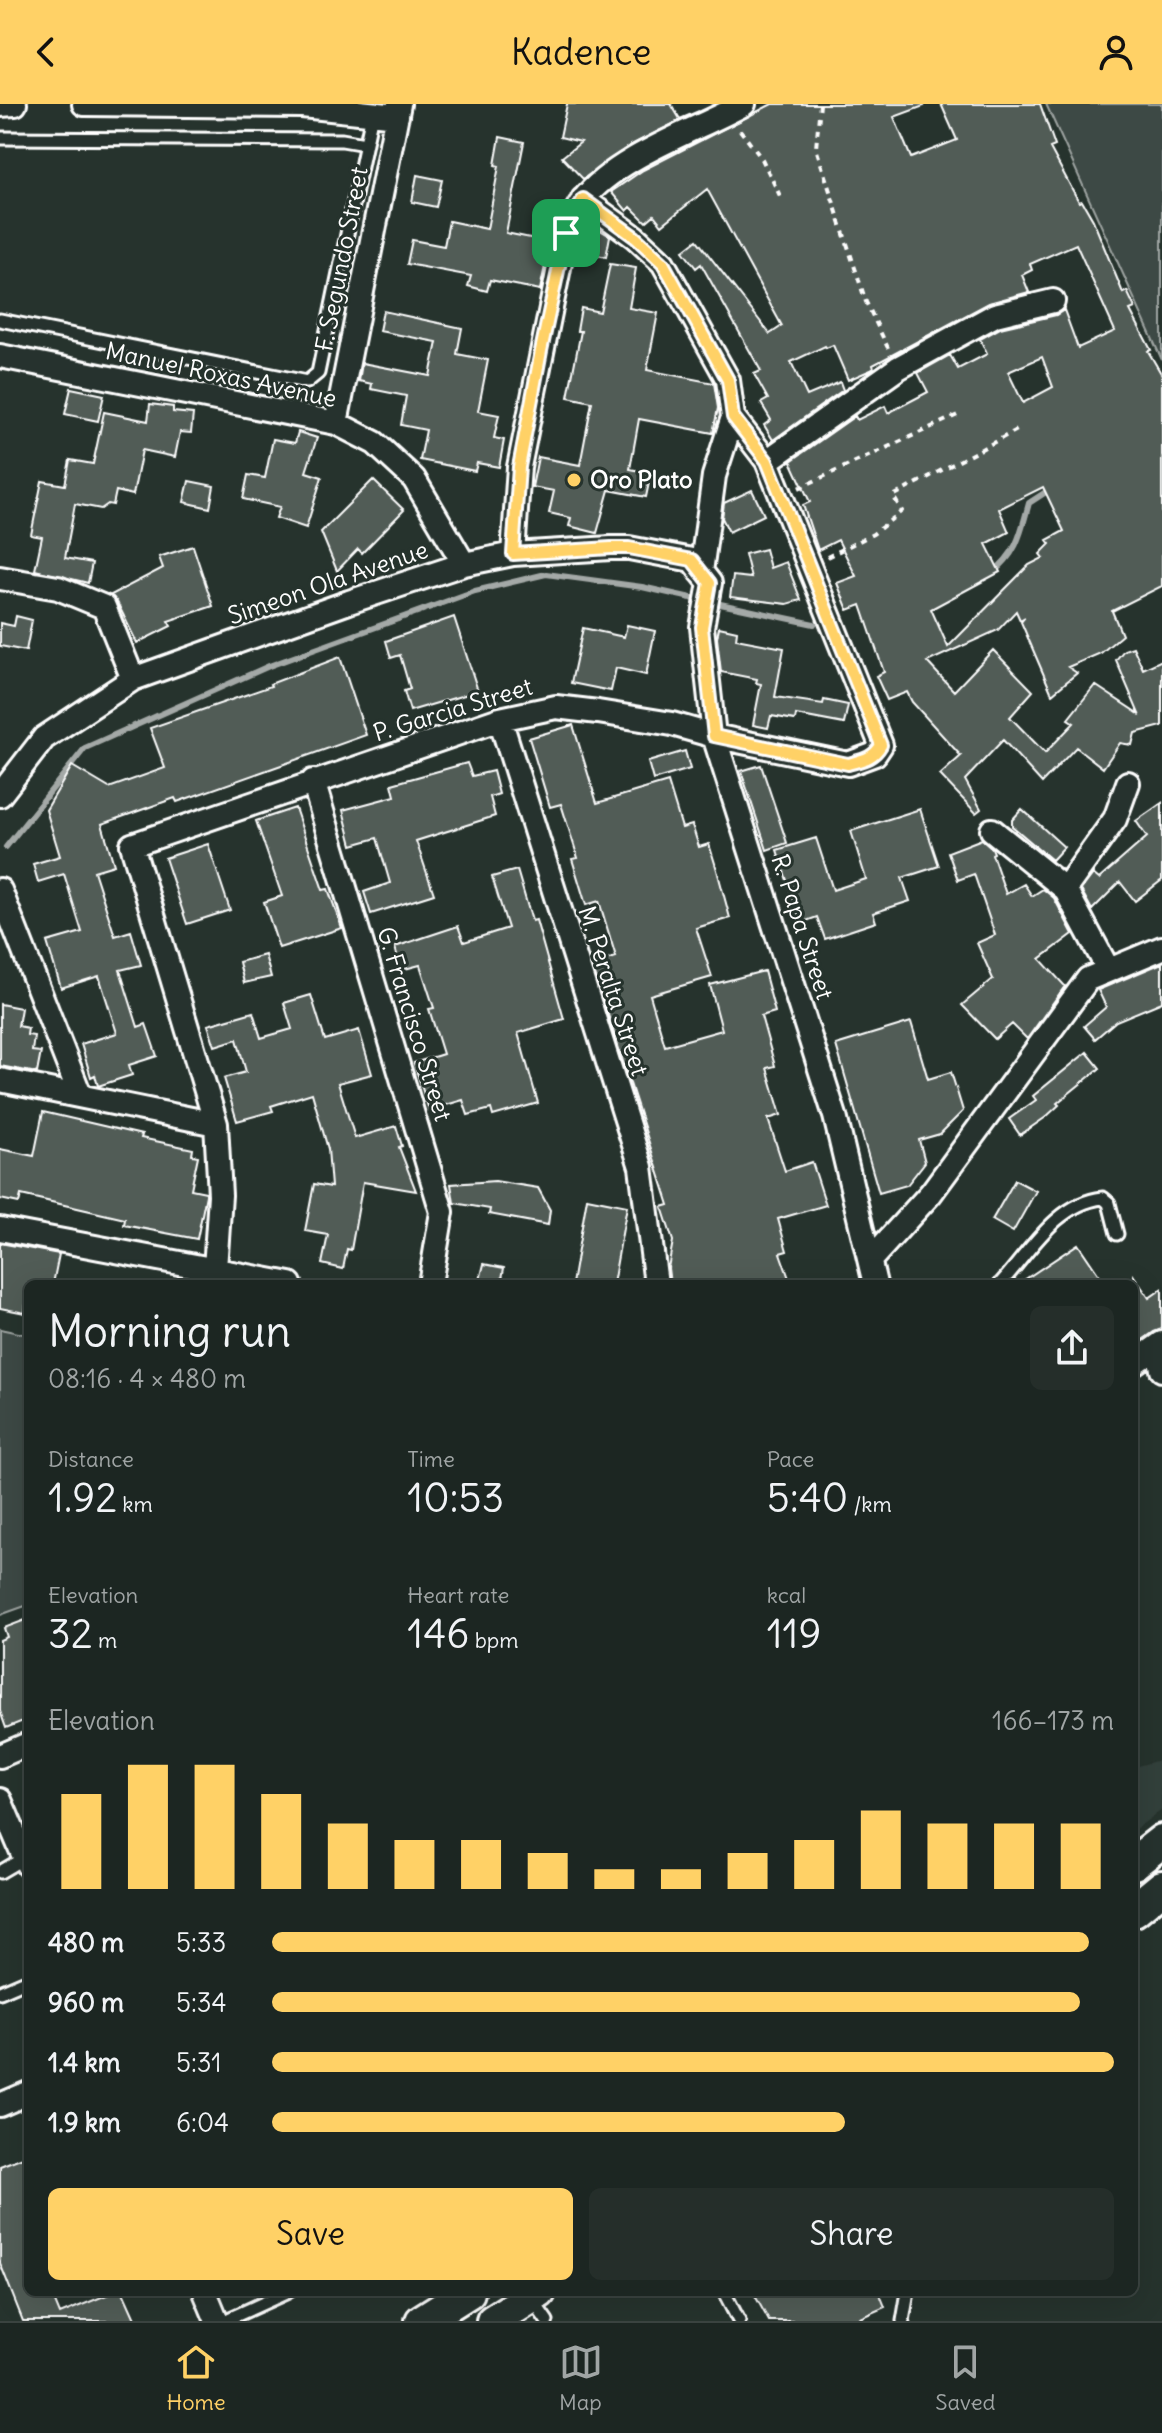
<!DOCTYPE html>
<meta charset="utf-8">
<style>
body{margin:0;font-family:Delius,sans-serif;background:#252e2a;color:#f1f3f6;height:100vh;display:flex;flex-direction:column;font-size:30px;white-space:nowrap}
*{box-sizing:border-box;margin:0}
p{font-size:26px;color:#a0a5a5}
.icon{flex:none;width:44px;height:44px;fill:none;stroke:currentColor;stroke-width:2;stroke-linecap:round;stroke-linejoin:round}
.map{position:relative;flex:1;overflow:hidden}
.drawer{position:absolute;left:24px;top:1176px;width:1114px;height:1016px;display:flex;flex-direction:column;background:#1c2622;border-radius:12px;box-shadow:0 8px 32px #0002,0 0 0 2px #3a4340}
.drawer>*{flex:none}
.pin{position:absolute;display:grid;place-items:center;width:68px;height:68px;color:#fff;margin:-34px;border-radius:16px;box-shadow:0 4px 12px #0006}
.round{display:grid;place-items:center;flex:none;width:84px;height:84px;border-radius:12px;background:#252e2a}
.overview{display:flex;align-items:center;justify-content:space-between;height:136px;padding:0 24px}
h1{font-size:44px;font-weight:600;line-height:60px}
.figures{display:grid;grid-template-columns:repeat(3,1fr);gap:12px;height:136px;padding:8px 24px}
.figures div{display:grid;align-content:center}
.figures b{font-size:40px;font-weight:600}
.figures small{font-size:22px;font-weight:400}
.figures p{font-size:22px}
.chart{height:224px;padding:16px 24px}
.chart p{display:flex;justify-content:space-between}
.chart svg{width:100%;height:144px;margin-top:8px;stroke:#ffd166;stroke-width:6}
.button{display:flex;gap:16px;margin-top:auto;padding:16px 24px}
.button a{flex:1;height:92px;border-radius:12px;background:#ffd166;color:#111;font-size:32px;font-weight:600;line-height:92px;text-align:center}
.button a+a{background:#252e2a;color:#f1f3f6}
ul{padding:0 24px;list-style:none;font-size:26px}
li{display:grid;grid-template-columns:128px 96px 1fr;align-items:center;height:60px}
li i{height:20px;border-radius:10px;background:#ffd166}
header{display:flex;justify-content:space-between;align-items:center;height:104px;padding:0 24px;background:#ffd166;color:#111;font-size:36px;font-weight:600}
.tab-bar{display:flex;justify-content:space-around;align-items:center;height:112px;border-top:2px solid #3a4340;background:#1c2622;font-size:22px;color:#a0a5a5}
.tab-bar a{display:grid;justify-items:center;gap:4px}
.tab-bar .active{color:#ffd166}
.map>svg:first-child{display:block}
.built{fill:#333f3a}
.green{fill:#3e4944;stroke:#9ea4a2;stroke-width:2}
.lines{fill:none;stroke-linecap:round;stroke-linejoin:round}
.stream{stroke:#a4a9a7;stroke-width:6}
.building{fill:#515c57;stroke:#fff;stroke-width:2;fill-rule:evenodd}
.lane-casing{stroke:#fff;stroke-width:17}
.street-casing{stroke:#fff;stroke-width:28}
.secondary-casing{stroke:#fff;stroke-width:38}
.path{stroke:#fff;stroke-width:4;stroke-dasharray:6 6;stroke-linecap:butt}
.lane{stroke:#26332d;stroke-width:11}
.street{stroke:#26332d;stroke-width:22}
.secondary{stroke:#26332d;stroke-width:32}
.route-casing{stroke:#fff;stroke-width:16}
.route{stroke:#ffd166;stroke-width:10}
.poi-dot{fill:#ffd166;stroke:#26332d;stroke-width:3}
.labels{text-anchor:middle;stroke-width:6;stroke-linejoin:round;paint-order:stroke}
.street-label{font-size:24px;fill:#fff;stroke:#26332d}
.poi-label{font-size:24px;font-weight:bold;fill:#fff;stroke:#26332d;text-anchor:start}
</style>
<header><svg class="icon" aria-label="back" viewBox="0 0 24 24"><path d="M15 5l-7 7 7 7"/></svg>Kadence<svg class="icon" aria-label="person" viewBox="0 0 24 24"><circle cx="12" cy="8" r="4"/><path d="M4 21q1-7 8-7t8 7"/></svg></header>
<div class="map">
<svg width="1162" height="2217" viewBox="0 0 1162 2217">
<rect width="100%" height="100%" fill="#26332d"/>
<filter id="ink" filterUnits="userSpaceOnUse"><feTurbulence type="fractalNoise" baseFrequency=".0125" numOctaves="2"/><feDisplacementMap in="SourceGraphic" scale="16" xChannelSelector="R" yChannelSelector="G"/><feConvolveMatrix kernelMatrix="1 2 1 2 8 2 1 2 1" color-interpolation-filters="sRGB"/></filter>
<g filter="url(#ink)">
<!-- built -->
<path class="built" d="M1159 1656 1162 1706 1134 1726V1663Z"/>
<!-- green -->
<path class="green" d="M1046 0H1162V256Z
M0 1225 28 1231V1501L0 1511Z"/>
<g class="lines">
<!-- stream -->
<path class="stream" d="M992 469C1018 449 1021 428 1029 399L1052 384
M711 498 814 520
M6 743 85 644 269 562 475 487 546 470 642 483 700 496"/>
</g>
<!-- building -->
<path class="building" d="M567 0H671L680 15 699 7 629 42 583 75 562 53 581 38 560 33Z
M772 0H923L924 2 894 13 911 54 957 36 941 0H1040L1055 42 1050 44 1079 98 1082 97 1093 116 1123 189 1127 187 1135 204 1130 206 1151 246 1148 247 1162 271V482L1112 507 1122 531 1101 549 1068 563 1077 569 1052 590 1021 518 1025 513 1020 516 1016 507 998 526 927 558 954 587 993 546 1033 587 1010 613 1045 649 1074 619 1068 615 1095 581 1139 610 1116 556 1124 546 1133 543 1143 565 1162 556V622L1135 629 1132 641 1120 639 1103 664 1076 643 1042 679 1003 636 965 676 981 705 976 709 940 671 961 652 912 598 907 588 887 596 876 572 884 568 861 501 848 506 837 479 856 472 838 436 818 446 803 401 810 398 791 357 855 312 857 316 885 302 888 309 928 288 918 269 950 251 958 265 987 250 980 235 1000 224 1056 211 1064 206 1078 244 1115 227 1076 140 1030 160 1032 166 1022 171 1029 188 989 199 873 261 874 264 871 266 848 276 833 241 826 244 825 242 791 258 807 292 840 278 843 286 773 336 764 321 771 316 761 299 768 295 754 270 761 267 701 160 696 164 683 147 697 136 770 230 782 222 707 85 662 121 654 111 646 118 631 103 627 107 611 88 643 66ZM1042 253 1053 283 1023 299 1008 268ZM1043 383 1064 427 1047 436 1050 440 1040 450 1043 454 1029 461 948 543 931 505 1000 468 986 440 1009 428 999 405Z
M500 33 524 38 506 129 550 138 540 186 490 176 487 187 468 182 471 172 407 160 412 136 444 142 449 117 487 125 499 62 495 61Z
M417 71 442 76 436 103 412 98Z
M595 123 610 132 606 153 589 149Z
M610 160 636 164 629 204 658 209 647 266 714 279 718 304 713 329 639 315 630 365 651 369 646 393 609 386 597 429 569 422 571 414 549 409 554 387 532 383 538 353 580 361 592 298 568 293 581 227H577L581 204 600 208Z
M383 207 462 224 457 250 488 256 478 307 499 311 494 334 504 336 499 363 477 359 475 367 420 356 426 326 401 321 406 292 371 285 372 280 359 277 362 259 430 272 437 238 379 227Z
M71 284 104 291 98 317 65 310Z
M150 300 173 303V308L193 310 191 329 180 328 175 353 142 346 133 391 116 387 113 401 108 400 101 405 75 400 65 454 92 459 88 479 35 466 42 433 31 431 42 377 65 381 70 356 93 360 104 308 148 317Z
M298 328 317 334 306 368 322 373 306 424 276 414 280 403 243 395 248 371 265 374 273 335 295 339Z
M373 376 404 406 362 449 358 445 337 467 321 428Z
M189 377 214 382 210 404 184 398Z
M752 386 764 411 729 428 722 414 724 399Z
M193 442 213 502 168 517 171 522 137 539 117 498 111 491 163 464 159 453Z
M765 445 770 464 786 458 801 496 787 500 730 493 733 472 751 474 745 450Z
M16 512 32 516 26 547 0 542V519L14 522Z
M454 513 478 587 410 607 404 587 410 585 400 551 391 554 386 537Z
M627 521 655 527 646 571 616 564 611 587 571 579 583 524 624 533Z
M719 523 737 527 736 535 784 544 775 593 823 600 824 596 848 601 844 620 796 611 795 616 771 612 768 624 753 621 761 580 756 579 757 575 721 568 717 534Z
M340 553 366 631 177 698 175 694 102 720 114 761 94 767 115 832 131 827 141 861 120 866 138 923 146 920 157 952 129 961 132 971 98 982 95 971 91 973 81 940 117 929 99 872 61 884 47 838 82 828 64 770 38 778 33 760 60 752 46 706 72 662 109 684 165 664 150 624 271 582 270 580Z
M573 621 597 699 668 678 682 724 692 721 699 743 709 740 717 766 730 814 696 824 712 873 650 891 665 942 722 926 710 881 764 867 775 908 761 912 775 962 767 964 781 1011 768 1015 785 1067 812 1058 826 1101 778 1115 787 1147 780 1149 791 1180H670L668 1164 673 1137 662 1103 669 1101 593 864 600 862 599 858 616 853 599 797 586 801 572 755 578 754 561 700 550 703 529 634Z
M685 647 690 665 653 676 648 658Z
M467 659 472 672 493 667 499 690 490 693 495 712 416 737 434 790 371 810 364 788 390 779 377 734 352 741 343 706 395 692 392 680Z
M761 661 787 739 767 746 741 667Z
M1162 699V776L1135 797 1120 778 1092 806 1081 786 1093 770 1099 775 1147 733 1136 717Z
M295 704 323 786 328 785 342 824 279 844 264 798 282 792 256 717Z
M920 705 939 762 902 774 910 797 873 809 876 818 825 835 817 813 801 819 777 746 816 734 833 786 866 775 851 727Z
M1022 705 1064 743 1052 756 1012 722V716Z
M982 735 992 744 994 749 992 750 1006 790 1024 780 1032 792 1043 785 1054 794 1073 830 1040 855 1065 882 1027 935 1012 920 995 935 962 901 993 875 977 839 995 831 974 770 958 776 948 748Z
M208 740 230 806 187 820 165 754Z
M517 766 532 817 536 816 564 915 518 929 538 999 493 1012 491 1005 468 1011 463 996 429 1006 414 959 443 950 429 905 434 904 420 861 401 866 395 843 458 822 464 838 508 824 492 773Z
M265 851 271 873 244 879 239 858Z
M1162 859V898L1116 917 1095 935 1084 922 1106 903 1098 886Z
M311 891 325 936 359 926 372 970 338 979 355 1034 396 1022 402 1042 399 1043 416 1087 363 1078 351 1146 347 1145 343 1165 322 1160 328 1131 305 1127 314 1080 331 1083 328 1045 312 989 271 1002 273 1007 237 1017 224 974 246 968 237 935 215 942 208 921 253 908 261 934 292 925 284 899Z
M0 900 21 904 18 922 28 924 27 931 34 932 32 947 41 948 37 969 0 962Z
M911 918 928 975 951 968 963 1007 940 1030 919 1036 925 1058 907 1081 879 1089 836 941Z
M1087 948 1100 964 1057 999 1059 1001 1046 1013 1020 1031 1009 1015 1036 996 1033 992Z
M43 1008 142 1031 141 1034 193 1045 192 1051 198 1052 191 1085 206 1088V1091L197 1135 124 1121 125 1115 21 1091 19 1099 0 1095V1045L34 1052Z
M1015 1076 1036 1087 1013 1128 992 1116Z
M495 1077 538 1084 550 1106 548 1121 489 1110 490 1105 454 1099 451 1080Z
M587 1094 627 1102 613 1180H572Z
M0 1139 59 1150 53 1180H28L25 1209 0 1204Z
M1078 1140 1105 1180H1018Z
M484 1160 504 1164 501 1180H479Z
M1134 1172 1149 1194 1162 1185V1225L1154 1228 1134 1242Z
M28 1515V1615L6 1624 0 1607V1536L7 1533 4 1524Z
M28 2051V2188H51L60 2210 114 2188H123L136 2217H23L0 2159V2062Z
M753 2188H879L885 2203 853 2217H769Z"/>
<g class="lines">
<defs>
<path id="lane" d="M0 34 342 36 365 40
M0 216 307 278 318 269 372 10
M1000 1180C1029 1149 1056 1099 1103 1094L1109 1099 1117 1130
M0 1768 24 1754
M0 1888 28 1876
M724 2188 739 2217
M531 2194 547 2217
M224 2217 288 2188
M903 2217 908 2188"/>
<path id="street" d="M84 0 302 2 397 12
M0 1 15 0
M0 252 336 319 375 339 414 375 464 460
M336 319 399 0
M767 357 898 264 995 211 1053 197
M513 450 519 363 566 129C571 118 576 105 583 96 616 53 697 26 744 0
M701 468 714 372 733 313
M0 474 58 484 104 503 133 575
M500 615 641 1063 656 1180
M313 677 442 1108 430 1180
M0 691 44 634 133 575 349 498 464 460 513 450 611 444H629L692 456 710 479 702 523 714 632 835 1012 875 1180
M992 726 1065 785
M0 786 80 991
M1108 865 1065 785 1115 715 1128 679
M0 976 216 1020
M0 1125 290 1180
M871 1155 931 1089 1088 875 1162 844
M215 1165 220 1091 216 1020 132 741 500 615 556 603 598 608 672 620 714 632 848 660 875 650 881 641 767 357 733 313 728 276 663 159 635 133 583 95
M1158 1242 1162 1266
M1134 1259 1162 1239
M0 1652 28 1640
M0 1696 28 1762
M0 2001 28 1989
M205 2188 217 2217"/>
<path id="secondary" d="M1134 1759 1162 1737
M1134 1806 1162 1783
M422 2217 468 2188
M493 2217 539 2188"/>
</defs>
<!-- lane casing -->
<use href="#lane" class="lane-casing"/>
<!-- street casing -->
<use href="#street" class="street-casing"/>
<!-- secondary casing -->
<use href="#secondary" class="secondary-casing"/>
<!-- path -->
<path class="path" d="M820 0 816 44 866 198 888 244
M740 26 762 55 782 96
M799 384 962 309
M827 453 873 430 902 407 893 392 1017 326"/>
<!-- lane -->
<use href="#lane" class="lane"/>
<!-- street -->
<use href="#street" class="street"/>
<!-- secondary -->
<use href="#secondary" class="secondary"/>
</g>
</g>
<g class="lines" filter="url(#ink)">
<defs>
<path id="route" d="M583 95 635 133 663 159 728 276 733 313 767 357 881 641C873 655 862 656 848 660L714 632 702 523 710 479 692 456 629 444H611L513 450 519 363 541 247 566 129Z"/>
</defs>
<!-- route casing -->
<use href="#route" class="route-casing"/>
<!-- route -->
<use href="#route" class="route"/>
</g>
<!-- markers -->
<circle class="poi-dot" cx="574" cy="376" r="8"/>
<g class="labels">
<!-- street labels -->
<g class="street-label">
<text transform="translate(342 155) rotate(-79)" y="8">F. Segundo Street</text>
<text transform="translate(221 271) rotate(12)" y="8">Manuel Roxas Avenue</text>
<text transform="translate(328 479) rotate(-19)" y="8">Simeon Ola Avenue</text>
<text transform="translate(453 606) rotate(-17)" y="8">P. Garcia Street</text>
<text transform="translate(802 823) rotate(72)" y="8">R. Papa Street</text>
<text transform="translate(613 887) rotate(72)" y="8">M. Peralta Street</text>
<text transform="translate(414 920) rotate(73)" y="8">G. Francisco Street</text>
</g>
<!-- poi labels -->
<g class="poi-label">
<text x="590" y="384">Oro Plato</text>
</g>
</g>
</svg>
<div class="pin" style="left:566px;top:129px;background:#1e9e55"><svg class="icon" aria-label="arrive" viewBox="0 0 24 24"><path d="M6 21V4h12l-3 4 3 4H6"/></svg></div>
<section class="drawer">
<div class="overview"><div><h1>Morning run</h1><p>08:16 · 4 × 480 m</p></div><a class="round"><svg class="icon" aria-label="share" viewBox="0 0 24 24"><path d="M12 15V3M7 8l5-5 5 5M5 13v7h14v-7"/></svg></a></div>
<div class="figures">
<div><p>Distance</p><b>1.92<small> km</small></b></div>
<div><p>Time</p><b>10:53</b></div>
<div><p>Pace</p><b>5:40<small> /km</small></b></div>
</div>
<div class="figures">
<div><p>Elevation</p><b>32<small> m</small></b></div>
<div><p>Heart rate</p><b>146<small> bpm</small></b></div>
<div><p>kcal</p><b>119</b></div>
</div>
<div class="chart"><p><span>Elevation</span>166–173 m</p>
<svg viewBox="0 0 160 44" preserveAspectRatio="none"><path d="M5 44V15M15 44V6M25 44V6M35 44V15M45 44V24M55 44V29M65 44V29M75 44V33M85 44V38M95 44V38M105 44V33M115 44V29M125 44V20M135 44V24M145 44V24M155 44V24"/></svg>
</div>
<ul>
<li><b>480 m</b>5:33<i style="width:97%"></i></li>
<li><b>960 m</b>5:34<i style="width:96%"></i></li>
<li><b>1.4 km</b>5:31<i style="width:100%"></i></li>
<li><b>1.9 km</b>6:04<i style="width:68%"></i></li>
</ul>
<div class="button"><a>Save</a><a>Share</a></div>
</section>
</div>
<nav class="tab-bar">
<a class="active"><svg class="icon" aria-label="home" viewBox="0 0 24 24"><path d="M3 11l9-7 9 7M6 9v11h12V9"/></svg>Home</a>
<a><svg class="icon" aria-label="map" viewBox="0 0 24 24"><path d="M3 6l6-2 6 2 6-2v14l-6 2-6-2-6 2zM9 4v14M15 6v14"/></svg>Map</a>
<a><svg class="icon" aria-label="saved" viewBox="0 0 24 24"><path d="M7 4h10v16l-5-4-5 4z"/></svg>Saved</a>
</nav>
